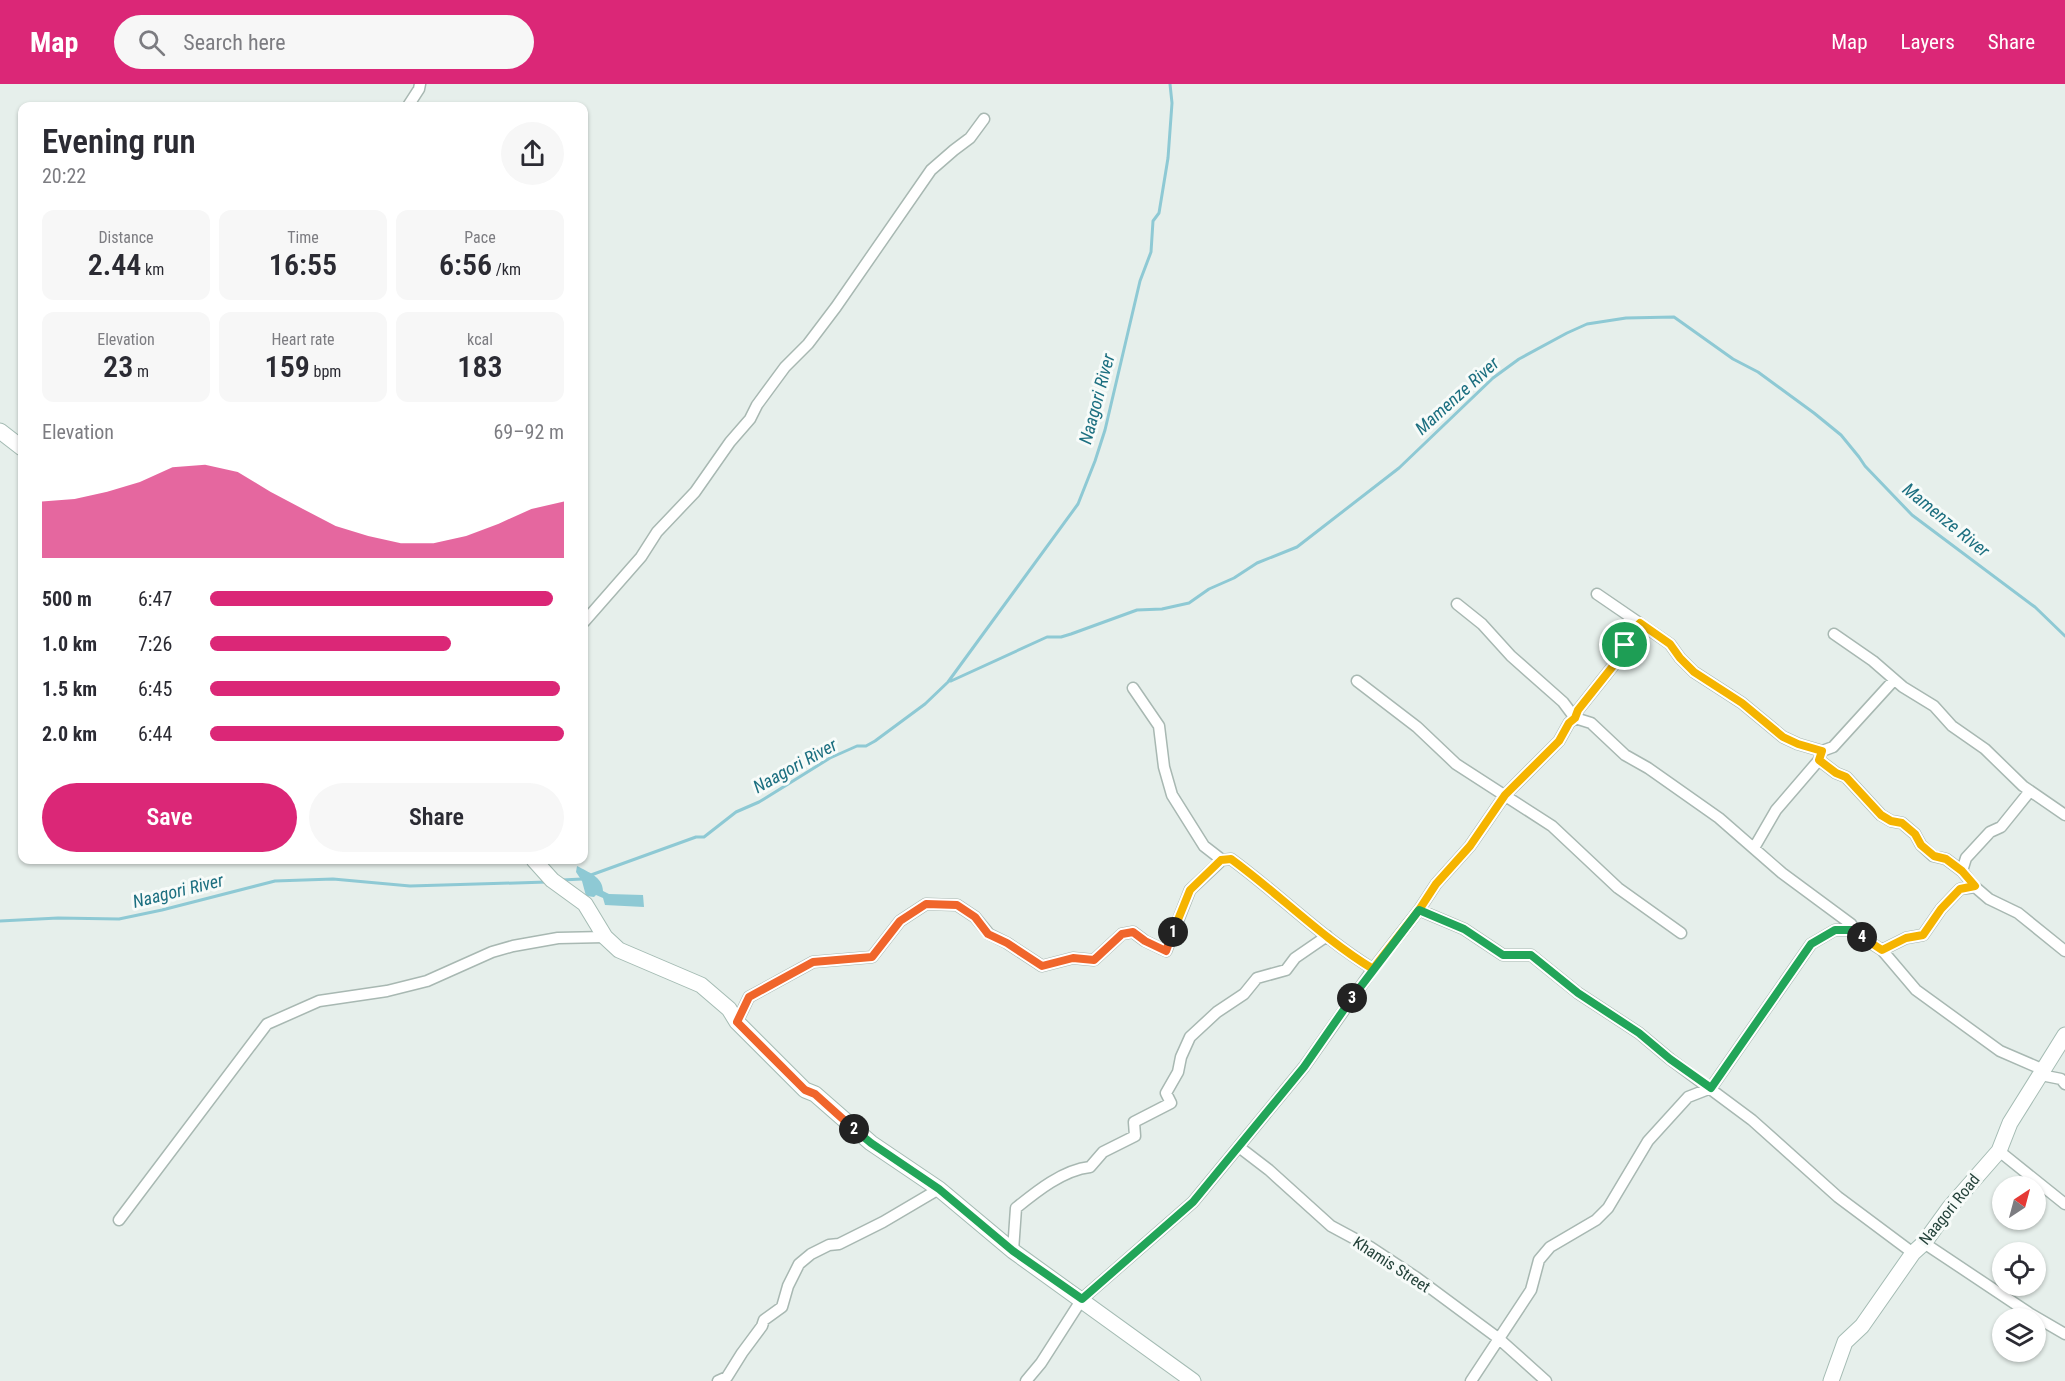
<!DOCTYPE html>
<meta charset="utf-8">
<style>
body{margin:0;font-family:"Roboto Condensed",sans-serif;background:#f7f7f7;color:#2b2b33;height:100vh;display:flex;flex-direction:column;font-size:22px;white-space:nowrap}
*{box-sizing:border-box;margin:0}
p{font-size:20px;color:#7c7c81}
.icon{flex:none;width:33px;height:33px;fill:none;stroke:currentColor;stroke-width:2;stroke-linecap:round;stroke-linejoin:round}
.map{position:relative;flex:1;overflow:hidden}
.details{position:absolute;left:18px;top:18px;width:570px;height:762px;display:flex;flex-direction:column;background:#fff;border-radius:12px;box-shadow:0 2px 4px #0004}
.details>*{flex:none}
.needle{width:39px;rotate:36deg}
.fabs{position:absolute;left:1992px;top:1092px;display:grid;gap:12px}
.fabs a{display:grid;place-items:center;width:54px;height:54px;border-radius:50%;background:#fff;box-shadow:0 2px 4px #0004;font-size:30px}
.pin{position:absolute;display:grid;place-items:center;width:51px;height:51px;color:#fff;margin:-26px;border:3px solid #fff;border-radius:50%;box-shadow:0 2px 6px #0007}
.km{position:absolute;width:30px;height:30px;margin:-15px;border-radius:50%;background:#222;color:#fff;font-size:16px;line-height:30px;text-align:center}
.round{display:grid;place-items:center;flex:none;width:63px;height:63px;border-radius:32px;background:#f7f7f7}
.summary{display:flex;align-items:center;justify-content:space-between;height:102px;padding:0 24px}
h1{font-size:33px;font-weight:600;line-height:45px}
.stats{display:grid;grid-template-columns:repeat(3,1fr);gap:9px;height:102px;padding:6px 24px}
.stats div{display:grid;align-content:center;border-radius:12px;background:#f7f7f7;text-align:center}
.stats b{font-size:30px;font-weight:600}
.stats small{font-size:16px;font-weight:400}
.stats p{font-size:16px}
.chart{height:168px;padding:12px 24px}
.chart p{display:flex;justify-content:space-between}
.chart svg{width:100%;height:108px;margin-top:6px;fill:#db2777;opacity:.7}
.primary-button{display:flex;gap:12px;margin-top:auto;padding:12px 24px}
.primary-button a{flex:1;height:69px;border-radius:36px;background:#db2777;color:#fff;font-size:24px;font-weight:600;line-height:69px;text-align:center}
.primary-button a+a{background:#f7f7f7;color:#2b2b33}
ul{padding:0 24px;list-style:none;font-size:20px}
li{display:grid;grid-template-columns:96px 72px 1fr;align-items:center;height:45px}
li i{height:15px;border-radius:8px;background:#db2777}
header{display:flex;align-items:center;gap:36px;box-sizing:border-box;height:84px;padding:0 30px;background:#db2777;color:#fff}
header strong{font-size:28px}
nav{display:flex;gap:33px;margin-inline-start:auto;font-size:21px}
.search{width:420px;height:54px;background:#f7f7f7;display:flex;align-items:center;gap:15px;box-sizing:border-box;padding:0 21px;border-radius:33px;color:#7c7c81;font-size:22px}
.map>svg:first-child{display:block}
.water{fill:#8ec9d4}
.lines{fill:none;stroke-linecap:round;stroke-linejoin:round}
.stream{stroke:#8ec9d4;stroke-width:3}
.street-casing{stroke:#a8b8b2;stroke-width:13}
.secondary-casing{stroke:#a4bbb3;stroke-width:17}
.street{stroke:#fff;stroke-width:10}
.secondary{stroke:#fff;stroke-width:15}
.split-1-casing{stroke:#fff;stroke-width:12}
.split-2-casing{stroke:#fff;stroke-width:12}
.split-3-casing{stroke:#fff;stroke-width:12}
.split-4-casing{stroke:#fff;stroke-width:12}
.split-5-casing{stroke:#fff;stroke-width:12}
.split-1{stroke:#f5b400;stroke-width:8}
.split-2{stroke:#f0652b;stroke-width:8}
.split-3{stroke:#22a559;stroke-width:8}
.split-4{stroke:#22a559;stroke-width:8}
.split-5{stroke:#f5b400;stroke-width:8}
.labels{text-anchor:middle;stroke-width:6;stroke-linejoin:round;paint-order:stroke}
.street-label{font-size:16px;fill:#24423a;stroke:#f7fbf9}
.water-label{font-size:18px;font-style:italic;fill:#1c6f80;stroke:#f7fbf9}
</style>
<header>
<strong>Map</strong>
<div class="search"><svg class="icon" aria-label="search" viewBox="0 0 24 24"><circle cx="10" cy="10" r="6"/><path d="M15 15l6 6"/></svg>Search here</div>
<nav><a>Map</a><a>Layers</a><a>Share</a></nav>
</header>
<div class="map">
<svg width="2065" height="1297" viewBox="0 0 2065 1297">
<rect width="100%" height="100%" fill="#e6efeb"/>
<!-- water -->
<path class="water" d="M577 782C588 788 603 793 603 807L609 810 643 811 644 823 605 821 603 814 596 811 594 813 586 812 582 797 576 788Z"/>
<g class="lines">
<!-- stream -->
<path class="stream" d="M951 597 1047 553H1061L1071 550 1137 526 1162 525 1189 519 1209 505 1234 494 1257 479 1297 463 1399 384 1493 294 1519 275 1567 249 1587 240 1626 234 1674 233 1733 275 1758 288 1814 329 1841 351 1859 373 1865 382 1912 431 2035 523 2065 552
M591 791 696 753H704L736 728 759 718 830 674 857 662H866L875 657 925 620 948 598 1078 420 1095 377 1105 346 1140 197 1151 168 1153 137 1159 129 1168 74 1172 19 1170 0
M562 796 582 795
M0 837 58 834 119 835 162 826 275 797 333 795 410 802 547 798"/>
<defs>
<path id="street" d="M408 22 419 5 420 0
M1597 510 1670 560 1680 574 1694 588 1742 619 1783 653 1798 660 1822 667
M1457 520 1482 540 1511 572 1563 618 1575 634 1591 639 1625 671 1648 684 1719 734 1782 789 1851 840 1858 851 1882 866 1916 906 2000 967 2044 986
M584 538 641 473 657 448 695 408 730 358 750 335 757 321 785 283 808 260 836 223 931 86 954 66 970 54 984 35
M1834 550 1873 577 1903 603 1934 622 1952 642 1985 665 2023 702 2065 731
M1894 596 1833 663 1822 667 1819 676 1836 689 1846 693 1881 731 1891 737 1902 739 1915 750 1921 761 1933 772 1946 775 1962 787
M1357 597 1417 643 1456 680 1552 742 1618 804 1681 849
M1133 604 1159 642 1164 683 1172 711 1204 762 1222 776 1231 775C1279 810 1322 854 1373 885
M2030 707 2001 743 1990 748 1966 774 1962 787 1975 803 1989 815 2018 829 2065 867
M1754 764 1776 726 1819 676
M1419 826 1436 800 1470 762 1505 711 1559 657 1569 639 1575 634 1578 626 1613 582 1627 552 1639 539
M1882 866 1906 854 1923 851 1941 825 1960 805 1975 803
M737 938 749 913 813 878 872 873 900 837 926 820 957 821 975 833 989 850 1007 859 1042 882 1073 874 1094 876 1122 850 1133 848 1145 857 1166 867 1190 806 1222 776
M2041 991 2061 995 2065 1000
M1239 1063 1269 1086 1331 1142 1370 1163 1417 1194 1498 1254 1546 1297
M1999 1067 2065 1120
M119 1136 267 940 319 917 387 907 427 897 492 868 513 862 558 854 605 853
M1924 1159 2029 1229 2065 1250
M1013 1167 1016 1124C1037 1107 1063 1086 1090 1083L1103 1068 1135 1052 1134 1038 1171 1019 1166 1009 1178 988 1181 973 1190 953 1217 928 1244 910 1257 894 1286 886 1295 874 1327 852
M718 1297 727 1293 742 1269 762 1242 764 1236 782 1223 788 1202 799 1180 811 1170 829 1161 839 1160 883 1138 939 1105
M1026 1297 1041 1279 1082 1215 1193 1118 1304 983 1373 885 1419 826 1464 845 1503 871H1531L1578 909 1639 949 1670 975 1752 1036 1838 1113 1913 1169
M1471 1297 1531 1206 1539 1176 1550 1163 1596 1136 1608 1124 1648 1057 1688 1013 1711 1004 1811 860 1835 846H1856"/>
<path id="secondary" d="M0 347 22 364
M534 776 552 796 585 820 605 853 619 866 701 901 729 925 737 938 805 1006 815 1010 871 1059 939 1105 1013 1167 1193 1297
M1831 1297 1845 1258 1862 1242 1913 1169 1924 1159 1950 1123 1999 1067 2010 1039 2065 951"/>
</defs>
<!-- street casing -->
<use href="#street" class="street-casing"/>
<!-- secondary casing -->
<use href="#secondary" class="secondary-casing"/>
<!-- street -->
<use href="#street" class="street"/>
<!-- secondary -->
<use href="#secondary" class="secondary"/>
</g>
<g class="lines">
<defs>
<path id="split-1" d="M1173 848 1190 806 1221 776 1231 775C1279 810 1322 854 1373 885L1419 826 1436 800 1470 762 1505 711 1559 657 1569 639 1575 634 1578 626 1613 582 1625 561"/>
<path id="split-2" d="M854 1045 815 1010 805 1006 737 938 749 913 813 878 872 873 900 837 926 820 957 821 975 833 988 850 1007 859 1042 882 1073 874 1094 876 1122 850 1133 848 1145 857 1166 867 1173 848"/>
<path id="split-3" d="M854 1045 871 1059 939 1105 1013 1167 1082 1215 1193 1118 1304 983 1352 914"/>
<path id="split-4" d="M1352 914 1419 826 1464 845 1503 871H1531L1578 909 1639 949 1670 975 1711 1004 1811 860 1835 846H1856L1862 853"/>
<path id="split-5" d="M1625 561 1628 552 1640 539 1670 560 1680 574 1694 588 1742 619 1783 653 1798 660 1822 667 1819 676 1836 689 1846 693 1881 731 1891 737 1902 739 1915 750 1921 761 1934 772 1946 775 1962 787 1975 802 1960 805 1941 825 1923 851 1906 854 1882 866 1862 853"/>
</defs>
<!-- split-1 casing -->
<use href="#split-1" class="split-1-casing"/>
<!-- split-2 casing -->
<use href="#split-2" class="split-2-casing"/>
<!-- split-3 casing -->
<use href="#split-3" class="split-3-casing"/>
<!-- split-4 casing -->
<use href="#split-4" class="split-4-casing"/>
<!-- split-5 casing -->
<use href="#split-5" class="split-5-casing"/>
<!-- split-1 -->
<use href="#split-1" class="split-1"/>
<!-- split-2 -->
<use href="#split-2" class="split-2"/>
<!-- split-3 -->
<use href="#split-3" class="split-3"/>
<!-- split-4 -->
<use href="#split-4" class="split-4"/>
<!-- split-5 -->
<use href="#split-5" class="split-5"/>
</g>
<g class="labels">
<!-- street labels -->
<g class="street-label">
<text transform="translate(1949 1125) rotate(-51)" y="6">Naagori Road</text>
<text transform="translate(1392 1180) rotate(33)" y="6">Khamis Street</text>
</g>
<!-- water labels -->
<g class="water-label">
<text transform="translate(1457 312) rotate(-42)" y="6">Mamenze River</text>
<text transform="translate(1097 315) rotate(-75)" y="6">Naagori River</text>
<text transform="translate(1946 436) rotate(39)" y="6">Mamenze River</text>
<text transform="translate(795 682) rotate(-29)" y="6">Naagori River</text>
<text transform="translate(178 807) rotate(-14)" y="6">Naagori River</text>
</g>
</g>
</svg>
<div class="fabs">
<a><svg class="needle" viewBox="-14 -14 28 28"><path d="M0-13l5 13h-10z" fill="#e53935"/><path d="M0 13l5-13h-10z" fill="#7c7c81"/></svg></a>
<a><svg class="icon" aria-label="locate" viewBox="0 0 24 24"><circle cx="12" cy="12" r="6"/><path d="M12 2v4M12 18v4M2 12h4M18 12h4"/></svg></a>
<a><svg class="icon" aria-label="layers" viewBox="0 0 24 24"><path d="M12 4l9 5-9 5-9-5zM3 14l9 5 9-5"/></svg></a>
</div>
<div class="pin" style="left:1625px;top:561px;background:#1e9e55"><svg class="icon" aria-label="arrive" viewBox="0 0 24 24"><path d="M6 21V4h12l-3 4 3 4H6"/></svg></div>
<b class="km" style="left:1173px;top:848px">1</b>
<b class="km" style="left:854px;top:1045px">2</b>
<b class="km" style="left:1352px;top:914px">3</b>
<b class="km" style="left:1862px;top:853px">4</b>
<section class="details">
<div class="summary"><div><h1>Evening run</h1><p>20:22</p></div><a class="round"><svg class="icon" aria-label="share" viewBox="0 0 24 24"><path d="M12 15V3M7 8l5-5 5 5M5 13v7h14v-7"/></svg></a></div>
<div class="stats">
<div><p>Distance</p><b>2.44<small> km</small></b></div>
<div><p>Time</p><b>16:55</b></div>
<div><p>Pace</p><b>6:56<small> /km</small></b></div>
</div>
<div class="stats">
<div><p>Elevation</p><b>23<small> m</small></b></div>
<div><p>Heart rate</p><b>159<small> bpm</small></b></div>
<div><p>kcal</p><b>183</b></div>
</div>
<div class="chart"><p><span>Elevation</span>69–92 m</p>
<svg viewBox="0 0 160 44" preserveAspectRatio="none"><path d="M0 44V21L10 20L20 17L30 13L40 7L50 6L60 9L70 17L80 24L90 31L100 35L110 38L120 38L130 35L140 30L150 24L160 21V44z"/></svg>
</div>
<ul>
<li><b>500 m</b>6:47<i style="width:97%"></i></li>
<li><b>1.0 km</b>7:26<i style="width:68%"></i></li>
<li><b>1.5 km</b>6:45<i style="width:99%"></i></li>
<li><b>2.0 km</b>6:44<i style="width:100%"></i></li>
</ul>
<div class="primary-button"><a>Save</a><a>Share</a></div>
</section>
</div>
